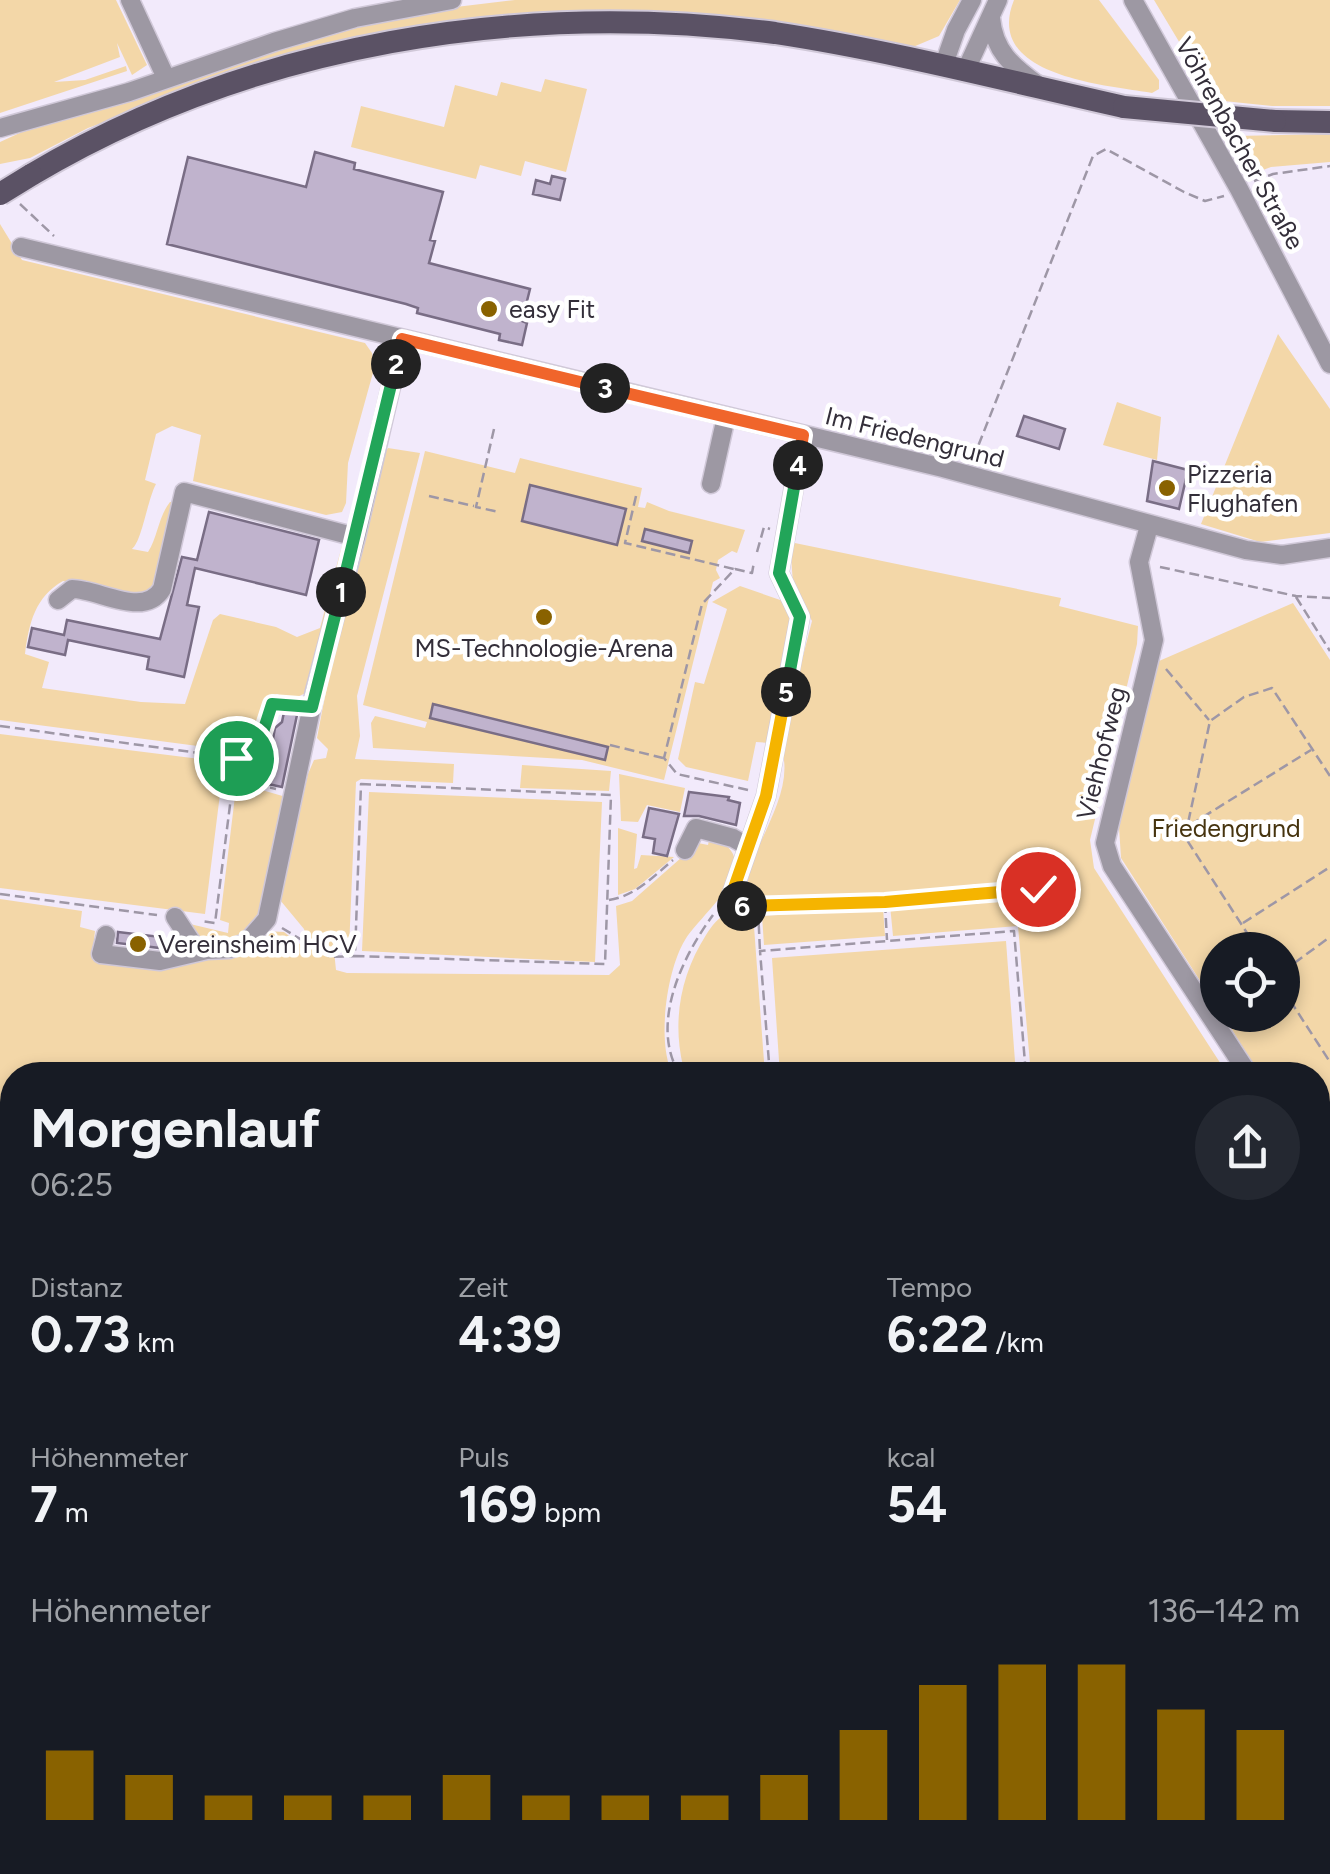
<!DOCTYPE html>
<html lang="de">
<meta charset="utf-8">
<style>
body{margin:0;font-family:Figtree,sans-serif;background:#242831;color:#f1f3f6;height:100vh;display:flex;flex-direction:column;font-size:38px;white-space:nowrap}
*{box-sizing:border-box;margin:0}
p{font-size:32px;color:#9ea1a6}
.icon{flex:none;width:55px;height:55px;fill:none;stroke:currentColor;stroke-width:2;stroke-linecap:round;stroke-linejoin:round}
.map{position:relative;flex:1;overflow:hidden}
.details{position:absolute;left:0px;top:1062px;width:1330px;height:812px;display:flex;flex-direction:column;background:#171b24;border-radius:40px 40px 0 0;box-shadow:0 5px 15px #0003}
.details>*{flex:none}
.controls{position:absolute;left:1200px;top:932px;display:grid;gap:20px}
.controls a{display:grid;place-items:center;width:100px;height:100px;border-radius:50%;background:#171b24;box-shadow:0 5px 15px #0003;font-size:50px}
.pin{position:absolute;display:grid;place-items:center;width:85px;height:85px;color:#fff;margin:-42px;border:5px solid #fff;border-radius:50%;box-shadow:0 2px 10px #0007}
.km{position:absolute;width:50px;height:50px;margin:-25px;border-radius:50%;background:#222;color:#fff;font-size:28px;line-height:50px;text-align:center}
.round{display:grid;place-items:center;flex:none;width:105px;height:105px;border-radius:52px;background:#242831}
.head{display:flex;align-items:center;justify-content:space-between;height:170px;padding:0 30px}
h1{font-size:55px;font-weight:700;line-height:75px}
.metrics{display:grid;grid-template-columns:repeat(3,1fr);gap:15px;height:170px;padding:10px 30px}
.metrics div{display:grid;align-content:center}
.metrics b{font-size:50px;font-weight:700}
.metrics small{font-size:28px;font-weight:400}
.metrics p{font-size:28px}
.chart{height:280px;padding:20px 30px}
.chart p{display:flex;justify-content:space-between}
.chart svg{width:100%;height:180px;margin-top:10px;stroke:#896200;stroke-width:6}
.map>svg:first-child{display:block}
.green{fill:#f3d7a8}
.building{fill:#c0b3cd;stroke:#796d85;stroke-width:2.5}
.lines{fill:none;stroke-linecap:round;stroke-linejoin:round}
.minor-casing{stroke:#d0c8d8;stroke-width:21}
.major-casing{stroke:#d0c8d8;stroke-width:26}
.path{stroke:#9e97a6;stroke-width:2.5;stroke-dasharray:10 5;stroke-linecap:butt}
.minor{stroke:#9d98a3;stroke-width:18}
.major{stroke:#5b5265;stroke-width:22}
.major-bridge-casing{stroke:#d0c8d8;stroke-width:26;stroke-linecap:butt}
.major-bridge{stroke:#5b5265;stroke-width:22}
.split-1-casing{stroke:#fff;stroke-width:20}
.split-2-casing{stroke:#fff;stroke-width:20}
.split-3-casing{stroke:#fff;stroke-width:20}
.split-4-casing{stroke:#fff;stroke-width:20}
.split-5-casing{stroke:#fff;stroke-width:20}
.split-6-casing{stroke:#fff;stroke-width:20}
.split-7-casing{stroke:#fff;stroke-width:20}
.split-8-casing{stroke:#fff;stroke-width:20}
.split-1{stroke:#22a559;stroke-width:12}
.split-2{stroke:#22a559;stroke-width:12}
.split-3{stroke:#f0652b;stroke-width:12}
.split-4{stroke:#f0652b;stroke-width:12}
.split-5{stroke:#22a559;stroke-width:12}
.split-6{stroke:#f5b400;stroke-width:12}
.split-7{stroke:#f5b400;stroke-width:12}
.split-8{stroke:#f5b400;stroke-width:12}
.poi-dot{fill:#896200;stroke:#fff;stroke-width:4}
.labels{text-anchor:middle;stroke-width:9;stroke-linejoin:round;paint-order:stroke}
.street-label{font-size:25px;fill:#332e39;stroke:#fff}
.poi-label{font-size:25px;fill:#332e39;stroke:#fff;text-anchor:start}
.park-label{font-size:25px;fill:#46340f;stroke:#fff}
</style>
<div class="map">
<svg width="1330" height="1874" viewBox="0 0 1330 1874">
<rect width="100%" height="100%" fill="#f2eafb"/>
<!-- green -->
<path class="green" d="M0 0H116L147 65 132 75 117 43 120 57 54 82 85 80 126 66 127 71 0 113Z
M515 0H960L939 36 913 47 780 22 651 13 230 76 88 128 30 158 0 164V142L24 131 299 40 456 7Z
M1014 0H1099L1159 80V89L1152 93C1104 85 983 76 1014 0Z
M1154 0H1330V106H1272L1214 100Z
M545 79 587 89 566 172 525 161 521 176 480 165 476 179 351 147 361 106 444 127 455 85 497 96 501 82 541 92Z
M1330 134V162L1271 167 1255 173 1236 136Z
M0 224 22 260 365 343 372 353 374 369 348 463 346 503 342 512 326 515 193 481 201 435 172 426 156 434 145 480 156 484C147 501 142 541 132 549L148 552C158 537 158 517 170 502H176L158 588 145 596 63 581C35 597 29 623 25 654L49 662 42 688 141 702 185 704 213 620 220 614 276 627 297 637 320 628 343 542 348 540 312 690 291 700 277 694 267 699 251 753 0 720Z
M1278 334 1330 409V533L1260 542 1201 524Z
M1117 402 1161 417 1157 460 1103 445Z
M388 448 420 453 357 696 360 736 355 759 454 764 453 783 361 779 356 782 349 949 334 951 336 970 347 973 609 975 620 965 616 906 632 901 698 843 708 845 710 836C772 861 702 912 685 940 667 969 656 1043 673 1075H12V1862H458V1874H0V899L82 911 80 927 95 931 92 957 159 967 265 931 284 932 309 951 304 929 280 900 308 774 314 760 326 758 328 749 317 738C334 645 359 553 380 461Z
M425 451 515 473 520 458 642 488 638 507 645 508 647 502 669 511 745 530 737 553 732 551 718 560 716 570 720 578 713 582 664 780 582 760 373 748 371 723 375 716 425 728 427 722 363 705Z
M790 542 1061 598 1059 606 1138 626 1137 644 1090 840 1094 868 1228 1075H1031L1018 926 893 936 890 905 1074 892 1031 883 995 890 766 903 750 896C735 861 802 797 780 745L812 621 793 584Z
M740 586 786 602 792 616 771 743 756 742 748 781 686 767 678 759 695 682 704 684 727 609 712 602Z
M1293 603 1330 660V1189L1318 1168V1075H1260L1223 1015H1282V950H1218L1217 1007 1121 858 1119 827 1159 661Z
M0 734 224 762 205 914 0 888Z
M239 763 250 764 245 785 286 797 256 927 246 938 204 947 187 926 190 924 228 933 229 923 220 920Z
M522 765 611 771 609 791 520 788Z
M619 774 685 788 680 812 647 805 638 822 621 821Z
M369 792 602 802 595 962 362 951Z
M618 828 637 834 634 869 637 868 641 855 674 857 635 889 618 895Z
M883 908 885 936 764 945 762 916Z
M753 913 765 1075H696L683 1066C672 1020 681 974 706 935 712 926 718 916 729 914 736 912 746 913 753 913Z
M1006 941 1016 1075H780L772 958Z
M1318 1205 1330 1226V1387L1326 1385 1318 1391Z
M1318 1438 1330 1439V1631L1318 1630Z"/>
<!-- building -->
<path class="building" d="M315 152 355 163 354 169 443 192 430 240 435 241 429 263 530 289 522 321 527 323 522 345 499 340 500 334 417 313 418 308 406 304 167 244 188 157 306 187Z
M552 176 565 179 560 200 533 194 536 180 550 184Z
M1024 416 1065 429 1059 449 1017 436Z
M1153 461 1188 470 1179 509 1147 501Z
M530 485 626 509 617 545 522 521Z
M209 512 319 540 306 595 195 568 187 605 199 607 184 677 147 669 149 657 68 640 65 655 28 647 32 628 64 635 67 620 160 639 182 557 197 560Z
M645 529 692 541 689 553 642 541Z
M433 704 608 747 605 760 430 718Z
M284 712 297 715 282 787 268 784 270 776H266L275 728 282 722Z
M689 792 729 797 728 800 740 803 736 825 699 816H684Z
M649 808 679 814 667 856 653 853 655 839 643 837Z
M118 932 161 937 160 948 117 943Z"/>
<g class="lines">
<defs>
<path id="minor" d="M130 0 166 78
M1133 0 1239 189 1330 364
M991 18C994 51 1012 66 1038 85
M943 67 956 30 972 0
M965 72 998 0
M0 128 129 92 274 42 355 18 452 0
M21 247 943 468 1246 550 1282 555 1330 548
M711 484 726 417
M1149 526 1139 562 1154 640 1105 843 1112 866 1249 1075
M58 600 72 589C99 589 144 619 162 589L184 492 356 537 402 339
M685 850 696 828 733 838 747 846
M728 905 766 796 800 617 779 573 803 435
M175 917 198 952
M106 935 101 954 160 961 207 950 229 949 246 943 267 919 315 691 356 537
M1318 1183 1330 1203
M1318 1647H1330
M1318 1858 1330 1860
M469 1862 470 1874"/>
<path id="major" d="M1275 121 1330 122
M31 175C253 43 520 0 775 33 893 51 1008 81 1124 107"/>
</defs>
<!-- minor casing -->
<use href="#minor" class="minor-casing"/>
<!-- major casing -->
<use href="#major" class="major-casing"/>
<!-- path -->
<path class="path" d="M1254 181 1273 174 1330 166
M20 204 54 236
M494 429 476 507 499 512
M973 459 1093 156 1106 149 1184 192 1205 201 1224 196
M429 496 474 506
M636 496 625 543 734 569
M757 552 764 527 770 529
M1160 567 1296 596 1330 598
M1296 597 1330 651
M1166 669 1209 720
M0 726 236 758 215 923 200 921
M610 745 663 758
M238 758 254 760 250 783 276 789
M254 760 272 704 297 706
M361 784 611 795 605 964 355 956Z
M748 790 677 774 664 758 702 604 735 569 752 573 754 562
M1190 825 1311 750
M0 894 157 915
M609 900C635 896 653 877 673 860
M885 903 887 940
M748 906 885 901 1038 889 1063 893
M758 909 760 951
M1243 923 1330 867
M282 928 330 957 355 956
M1258 950 1185 837 1210 721 1244 697 1272 688 1330 776
M1282 972 1330 937
M1282 988 1330 1062
M680 1075C649 1025 682 957 713 915
M770 1075 760 951 1014 931 1026 1075
M0 1253 12 1265
M1318 1459 1330 1461
M0 1689 12 1690
M82 1862 88 1874
M170 1862 175 1874"/>
<!-- minor -->
<use href="#minor" class="minor"/>
<!-- major -->
<use href="#major" class="major"/>
<defs>
<path id="major-bridge" d="M1124 107 1275 121
M0 194 31 175"/>
</defs>
<!-- major-bridge casing -->
<use href="#major-bridge" class="major-bridge-casing"/>
<!-- major-bridge -->
<use href="#major-bridge" class="major-bridge"/>
</g>
<g class="lines">
<defs>
<path id="split-1" d="M236 758 254 760 272 704 312 707 341 592"/>
<path id="split-2" d="M341 592 396 364"/>
<path id="split-3" d="M396 364 402 339 605 388"/>
<path id="split-4" d="M605 388 803 435 798 465"/>
<path id="split-5" d="M786 692 800 617 779 573 798 465"/>
<path id="split-6" d="M742 906 728 905 766 796 786 692"/>
<path id="split-7" d="M742 906 885 902 976 894"/>
<path id="split-8" d="M976 894 1038 889"/>
</defs>
<!-- split-1 casing -->
<use href="#split-1" class="split-1-casing"/>
<!-- split-2 casing -->
<use href="#split-2" class="split-2-casing"/>
<!-- split-3 casing -->
<use href="#split-3" class="split-3-casing"/>
<!-- split-4 casing -->
<use href="#split-4" class="split-4-casing"/>
<!-- split-5 casing -->
<use href="#split-5" class="split-5-casing"/>
<!-- split-6 casing -->
<use href="#split-6" class="split-6-casing"/>
<!-- split-7 casing -->
<use href="#split-7" class="split-7-casing"/>
<!-- split-8 casing -->
<use href="#split-8" class="split-8-casing"/>
<!-- split-1 -->
<use href="#split-1" class="split-1"/>
<!-- split-2 -->
<use href="#split-2" class="split-2"/>
<!-- split-3 -->
<use href="#split-3" class="split-3"/>
<!-- split-4 -->
<use href="#split-4" class="split-4"/>
<!-- split-5 -->
<use href="#split-5" class="split-5"/>
<!-- split-6 -->
<use href="#split-6" class="split-6"/>
<!-- split-7 -->
<use href="#split-7" class="split-7"/>
<!-- split-8 -->
<use href="#split-8" class="split-8"/>
</g>
<!-- markers -->
<g class="poi-dot">
<circle cx="489" cy="309" r="10"/>
<circle cx="1167" cy="488" r="10"/>
<circle cx="544" cy="617" r="10"/>
<circle cx="138" cy="944" r="10"/>
</g>
<g class="labels">
<!-- street labels -->
<g class="street-label">
<text transform="translate(1240 143) rotate(61)" y="9">Vöhrenbacher Straße</text>
<text transform="translate(915 437) rotate(14)" y="9">Im Friedengrund</text>
<text transform="translate(1101 753) rotate(-76)" y="9">Viehhofweg</text>
</g>
<!-- poi labels -->
<g class="poi-label">
<text x="509" y="318">easy Fit</text>
<text x="1187" y="483">Pizzeria<tspan x="1187" dy="29">Flughafen</tspan></text>
<text x="544" y="657" text-anchor="middle">MS-Technologie-Arena</text>
<text x="158" y="953">Vereinsheim HCV</text>
</g>
<!-- park labels -->
<g class="park-label">
<text x="1226" y="837">Friedengrund</text>
</g>
</g>
</svg>
<div class="controls">
<a><svg class="icon" aria-label="locate" viewBox="0 0 24 24"><circle cx="12" cy="12" r="6"/><path d="M12 2v4M12 18v4M2 12h4M18 12h4"/></svg></a>
</div>
<div class="pin" style="left:236px;top:758px;background:#1e9e55"><svg class="icon" aria-label="arrive" viewBox="0 0 24 24"><path d="M6 21V4h12l-3 4 3 4H6"/></svg></div>
<div class="pin" style="left:1038px;top:889px;background:#d93025"><svg class="icon" aria-label="check" viewBox="0 0 24 24"><path d="M5 12l5 5 9-10"/></svg></div>
<b class="km" style="left:341px;top:592px">1</b>
<b class="km" style="left:396px;top:364px">2</b>
<b class="km" style="left:605px;top:388px">3</b>
<b class="km" style="left:798px;top:465px">4</b>
<b class="km" style="left:786px;top:692px">5</b>
<b class="km" style="left:742px;top:906px">6</b>
<section class="details">
<div class="head"><div><h1>Morgenlauf</h1><p>06:25</p></div><a class="round"><svg class="icon" aria-label="share" viewBox="0 0 24 24"><path d="M12 15V3M7 8l5-5 5 5M5 13v7h14v-7"/></svg></a></div>
<div class="metrics">
<div><p>Distanz</p><b>0.73<small> km</small></b></div>
<div><p>Zeit</p><b>4:39</b></div>
<div><p>Tempo</p><b>6:22<small> /km</small></b></div>
</div>
<div class="metrics">
<div><p>Höhenmeter</p><b>7<small> m</small></b></div>
<div><p>Puls</p><b>169<small> bpm</small></b></div>
<div><p>kcal</p><b>54</b></div>
</div>
<div class="chart"><p><span>Höhenmeter</span>136–142 m</p>
<svg viewBox="0 0 160 44" preserveAspectRatio="none"><path d="M5 44V27M15 44V33M25 44V38M35 44V38M45 44V38M55 44V33M65 44V38M75 44V38M85 44V38M95 44V33M105 44V22M115 44V11M125 44V6M135 44V6M145 44V17M155 44V22"/></svg>
</div>
</section>
</div>
